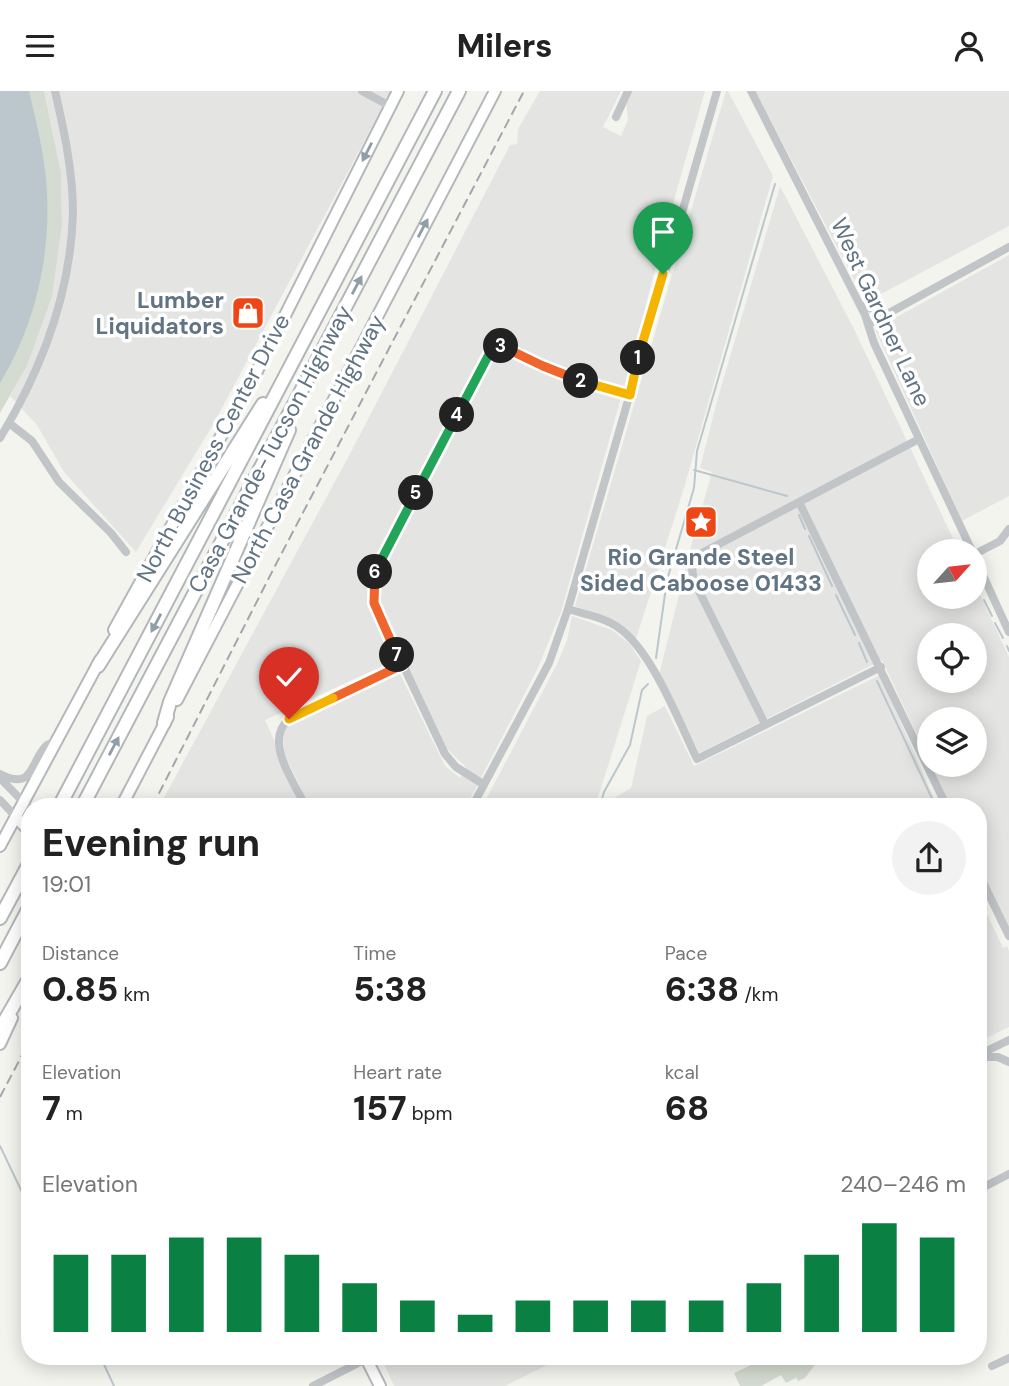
<!DOCTYPE html>
<meta charset="utf-8">
<style>
body{margin:0;font-family:"DM Sans",sans-serif;background:#f2f2f2;color:#222;height:100vh;display:flex;flex-direction:column;font-size:26px;white-space:nowrap}
*{box-sizing:border-box;margin:0}
p{font-size:23px;color:#767676}
.icon{flex:none;width:38px;height:38px;fill:none;stroke:currentColor;stroke-width:2;stroke-linecap:round;stroke-linejoin:round}
.map{position:relative;flex:1;overflow:hidden}
.drawer{position:absolute;left:21px;top:707px;width:966px;height:567px;display:flex;flex-direction:column;background:#fff;border-radius:28px;box-shadow:0 4px 18px #0003}
.drawer>*{flex:none}
.needle{width:46px;rotate:63deg}
.tools{position:absolute;left:917px;top:448px;display:grid;gap:14px}
.tools a{display:grid;place-items:center;width:70px;height:70px;border-radius:50%;background:#fff;box-shadow:0 4px 18px #0003;font-size:35px}
.pin{position:absolute;display:grid;place-items:center;width:60px;height:60px;color:#fff;margin:-72px -30px;border-radius:50% 50% 50% 0;rotate:-45deg;box-shadow:0 0 7px #0007}
.pin .icon{rotate:45deg}
.km{position:absolute;width:35px;height:35px;margin:-18px;border-radius:50%;background:#222;color:#fff;font-size:19px;line-height:35px;text-align:center}
.round{display:grid;place-items:center;flex:none;width:74px;height:74px;border-radius:37px;background:#f2f2f2}
.overview{display:flex;align-items:center;justify-content:space-between;height:119px;padding:0 21px}
h1{font-size:38px;font-weight:800;line-height:52px}
.figures{display:grid;grid-template-columns:repeat(3,1fr);gap:10px;height:119px;padding:7px 21px}
.figures div{display:grid;align-content:center}
.figures b{font-size:35px;font-weight:800}
.figures small{font-size:19px;font-weight:400}
.figures p{font-size:19px}
.chart{height:196px;padding:14px 21px}
.chart p{display:flex;justify-content:space-between}
.chart svg{width:100%;height:126px;margin-top:7px;stroke:#0b8043;stroke-width:6}
header{display:flex;justify-content:space-between;align-items:center;height:91px;padding:0 21px;background:#fff;font-size:32px;font-weight:800}
.map>svg:first-child{display:block}
.built{fill:#e4e5e3;fill-rule:evenodd}
.green{fill:#d4dbd0}
.water{fill:#bbc7cc}
.lines{fill:none;stroke-linecap:round;stroke-linejoin:round}
.stream{stroke:#bbc7cc;stroke-width:2}
.major-casing{stroke:#b4b8bc;stroke-width:14}
.highway-casing{stroke:#b3b7ba;stroke-width:16}
.minor{stroke:#c1c5c8;stroke-width:8}
.major{stroke:#fff;stroke-width:10}
.highway{stroke:#fff;stroke-width:12}
.rail{stroke:#a1a8ad;stroke-width:2;stroke-dasharray:10 5;stroke-linecap:butt}
.oneway{fill:#909ea8}
.split-1-casing{stroke:#fff;stroke-width:14}
.split-2-casing{stroke:#fff;stroke-width:14}
.split-3-casing{stroke:#fff;stroke-width:14}
.split-4-casing{stroke:#fff;stroke-width:14}
.split-5-casing{stroke:#fff;stroke-width:14}
.split-6-casing{stroke:#fff;stroke-width:14}
.split-7-casing{stroke:#fff;stroke-width:14}
.split-8-casing{stroke:#fff;stroke-width:14}
.split-9-casing{stroke:#fff;stroke-width:14}
.split-1{stroke:#f5b400;stroke-width:9}
.split-2{stroke:#f5b400;stroke-width:9}
.split-3{stroke:#f0652b;stroke-width:9}
.split-4{stroke:#22a559;stroke-width:9}
.split-5{stroke:#22a559;stroke-width:9}
.split-6{stroke:#22a559;stroke-width:9}
.split-7{stroke:#f0652b;stroke-width:9}
.split-8{stroke:#f0652b;stroke-width:9}
.split-9{stroke:#f5b400;stroke-width:9}
.labels{text-anchor:middle;stroke-width:7;stroke-linejoin:round;paint-order:stroke}
.poi-label{font-size:23px;font-weight:bold;fill:#617483;stroke:#fff;text-anchor:end}
.street-label{font-size:23px;fill:#617483;stroke:#fff}
</style>
<header><svg class="icon" aria-label="menu" viewBox="0 0 24 24"><path d="M4 6h16M4 12h16M4 18h16"/></svg>Milers<svg class="icon" aria-label="person" viewBox="0 0 24 24"><circle cx="12" cy="8" r="4"/><path d="M4 21q1-7 8-7t8 7"/></svg></header>
<div class="map">
<svg width="1009" height="1295" viewBox="0 0 1009 1295">
<rect width="100%" height="100%" fill="#f4f4ef"/>
<!-- built -->
<path class="built" d="M44 0H391L214 332 136 461 64 381 37 334 10 305 27 275 52 206 62 135 61 82Z
M540 0H621L603 36 621 45 628 29 626 11 632 0H705L659 162 625 298 555 277 501 249 486 248 554 284 621 307 561 521 537 579 466 716H310L284 662 283 643 287 635 400 583 445 675 460 687 466 676 446 657 402 566 265 629 304 716H159L352 359 510 54 517 53 518 38Z
M726 0H728L773 85 684 397 636 548 616 530 575 515Z
M755 0H1009V135L866 211Z
M780 95 854 238 959 460H929V506H975V493L1009 566V838L978 775V716H951L931 674H975V628H929V670L882 569 699 662 659 584 691 455 712 381 700 377 717 310ZM929 544H975V590H929Z
M1009 164V405L962 430 875 238Z
M572 525 612 539 629 552 641 570 595 716H482L557 573 567 549Z
M880 584 938 716H599L631 697 647 625 665 615 694 675Z
M978 804 1003 857 1007 855 1009 860V936L978 951Z
M403 1265H563V1266L505 1295H394L385 1275Z"/>
<!-- green -->
<path class="green" d="M0 0H44L61 82 62 135 52 206 27 275 0 322Z
M770 1265H814L817 1271 805 1287 798 1290 792 1279 796 1287 786 1292 781 1284 761 1295H740L734 1282Z"/>
<!-- water -->
<path class="water" d="M0 0H29C35 26 42 53 45 79 54 152 38 230 0 292Z"/>
<g class="lines">
<!-- stream -->
<path class="stream" d="M694 379 787 405
M799 424 805 438
M809 445 832 495
M958 458 959 460
M975 491 979 500
M836 504 855 544
M984 509 992 525
M995 532 1003 547
M859 552 867 571
M1007 555 1009 560
M656 567 667 489 694 397 697 360 775 93
M877 590 936 716
M600 716 604 701 630 654 642 599 648 593
M0 1055 30 1118
M100 1265 114 1295"/>
<defs>
<path id="major" d="M114 539 257 280 398 0
M177 609 495 0
M121 716 168 626
M16 726 30 741
M0 755 100 569
M0 953 12 927
M365 1265 380 1295"/>
<path id="highway" d="M98 575 263 313
M164 632 170 611 289 339
M59 716 435 0
M82 716 459 0
M0 827 30 771
M0 872 30 815
M0 938 30 886"/>
</defs>
<!-- major casing -->
<use href="#major" class="major-casing"/>
<!-- highway casing -->
<use href="#highway" class="highway-casing"/>
<!-- minor -->
<path class="minor" d="M362 0 390 15
M751 0 865 224 874 252 972 460
M616 26 628 0
M860 214 887 223
M869 233 1009 156
M9 332 32 350 59 391 111 442 126 461
M0 347C42 278 71 202 73 121 73 81 64 39 55 0
M799 411 947 716
M975 463 1000 450 1009 438
M975 467 1009 541
M568 518C585 523 605 527 619 537 652 560 679 631 697 668L881 576
M765 633 694 490 691 470 700 463 919 348
M0 683C35 701 30 669 47 654 50 652 54 651 58 649
M0 687 30 718
M483 693 456 676 445 663 377 519 374 498 375 481 495 252 569 286 630 304
M0 709 16 726
M306 716C294 691 263 650 289 628L402 574
M472 716 549 572 568 518 717 0
M978 781 1009 845
M978 964 1009 949
M978 966H998L1009 971
M978 1099 1009 1083
M992 1275 1009 1267
M313 1295 372 1265"/>
<!-- major -->
<use href="#major" class="major"/>
<!-- highway -->
<use href="#highway" class="highway"/>
<!-- rail -->
<path class="rail" d="M700 435 702 426
M152 716 275 475 524 0
M0 1006 30 949"/>
</g>
<!-- one-way arrows -->
<defs><path id="oneway-solid" d="M-6-.8H1V-3.2L6.5 0L1 3.2V.8H-6Z" transform="scale(1.75)"/></defs>
<g class="oneway">
<use href="#oneway-solid" transform="translate(367 61) rotate(117)"/>
<use href="#oneway-solid" transform="translate(423 137) rotate(-62)"/>
<use href="#oneway-solid" transform="translate(357 194) rotate(-62)"/>
<use href="#oneway-solid" transform="translate(156 532) rotate(118)"/>
<use href="#oneway-solid" transform="translate(114 655) rotate(-62)"/>
</g>
<g class="lines">
<defs>
<path id="split-1" d="M638 267 663 183"/>
<path id="split-2" d="M581 290 630 304 638 267"/>
<path id="split-3" d="M501 255 543 275 581 290"/>
<path id="split-4" d="M457 324 495 252 501 255"/>
<path id="split-5" d="M416 402 457 324"/>
<path id="split-6" d="M375 481 416 402"/>
<path id="split-7" d="M375 481 374 512 397 564"/>
<path id="split-8" d="M333 607 402 574 397 564"/>
<path id="split-9" d="M289 628 333 607"/>
</defs>
<!-- split-1 casing -->
<use href="#split-1" class="split-1-casing"/>
<!-- split-2 casing -->
<use href="#split-2" class="split-2-casing"/>
<!-- split-3 casing -->
<use href="#split-3" class="split-3-casing"/>
<!-- split-4 casing -->
<use href="#split-4" class="split-4-casing"/>
<!-- split-5 casing -->
<use href="#split-5" class="split-5-casing"/>
<!-- split-6 casing -->
<use href="#split-6" class="split-6-casing"/>
<!-- split-7 casing -->
<use href="#split-7" class="split-7-casing"/>
<!-- split-8 casing -->
<use href="#split-8" class="split-8-casing"/>
<!-- split-9 casing -->
<use href="#split-9" class="split-9-casing"/>
<!-- split-1 -->
<use href="#split-1" class="split-1"/>
<!-- split-2 -->
<use href="#split-2" class="split-2"/>
<!-- split-3 -->
<use href="#split-3" class="split-3"/>
<!-- split-4 -->
<use href="#split-4" class="split-4"/>
<!-- split-5 -->
<use href="#split-5" class="split-5"/>
<!-- split-6 -->
<use href="#split-6" class="split-6"/>
<!-- split-7 -->
<use href="#split-7" class="split-7"/>
<!-- split-8 -->
<use href="#split-8" class="split-8"/>
<!-- split-9 -->
<use href="#split-9" class="split-9"/>
</g>
<!-- icons -->
<defs>
<symbol id="shop-square" viewBox="-11 -11 22 22"><rect x="-9" y="-9" width="18" height="18" rx="4" fill="#ee4615" stroke="#fff"/><path d="M-5-2.5h2.3a2.7 3.5 0 0 1 5.4 0H5L5.5 6h-11ZM-1.5-2.5h3a1.5 2.3 0 0 0-3 0Z" fill="#fff"/></symbol>
<symbol id="sight-square" viewBox="-11 -11 22 22"><rect x="-9" y="-9" width="18" height="18" rx="4" fill="#ee4615" stroke="#fff"/><path d="M0-6L1.8-2.2L6-1.7L2.9 1.2L3.7 5.4L0 3.3L-3.7 5.4L-2.9 1.2L-6-1.7L-1.8-2.2Z" fill="#fff"/></symbol>
</defs>
<g fill-rule="evenodd">
<use href="#shop-square" x="229" y="203" width="38" height="38"/>
<use href="#sight-square" x="682" y="412" width="38" height="38"/>
</g>
<g class="labels">
<!-- poi labels -->
<g class="poi-label">
<text x="224" y="217">Lumber<tspan x="224" dy="26">Liquidators</tspan></text>
<text x="701" y="474" text-anchor="middle">Rio Grande Steel<tspan x="701" dy="26">Sided Caboose 01433</tspan></text>
</g>
<!-- street labels -->
<g class="street-label">
<text transform="translate(881 221) rotate(65)" y="8">West Gardner Lane</text>
<text transform="translate(213 357) rotate(-62)" y="8">North Business Center Drive</text>
<text transform="translate(270 358) rotate(-62)" y="8">Casa Grande-Tucson Highway</text>
<text transform="translate(308 358) rotate(-62)" y="8">North Casa Grande Highway</text>
</g>
</g>
</svg>
<div class="tools">
<a><svg class="needle" viewBox="-14 -14 28 28"><path d="M0-13l5 13h-10z" fill="#e53935"/><path d="M0 13l5-13h-10z" fill="#767676"/></svg></a>
<a><svg class="icon" aria-label="locate" viewBox="0 0 24 24"><circle cx="12" cy="12" r="6"/><path d="M12 2v4M12 18v4M2 12h4M18 12h4"/></svg></a>
<a><svg class="icon" aria-label="layers" viewBox="0 0 24 24"><path d="M12 4l9 5-9 5-9-5zM3 14l9 5 9-5"/></svg></a>
</div>
<div class="pin" style="left:663px;top:183px;background:#1e9e55"><svg class="icon" aria-label="arrive" viewBox="0 0 24 24"><path d="M6 21V4h12l-3 4 3 4H6"/></svg></div>
<div class="pin" style="left:289px;top:628px;background:#d93025"><svg class="icon" aria-label="check" viewBox="0 0 24 24"><path d="M5 12l5 5 9-10"/></svg></div>
<b class="km" style="left:638px;top:267px">1</b>
<b class="km" style="left:581px;top:290px">2</b>
<b class="km" style="left:501px;top:255px">3</b>
<b class="km" style="left:457px;top:324px">4</b>
<b class="km" style="left:416px;top:402px">5</b>
<b class="km" style="left:375px;top:481px">6</b>
<b class="km" style="left:397px;top:564px">7</b>
<section class="drawer">
<div class="overview"><div><h1>Evening run</h1><p>19:01</p></div><a class="round"><svg class="icon" aria-label="share" viewBox="0 0 24 24"><path d="M12 15V3M7 8l5-5 5 5M5 13v7h14v-7"/></svg></a></div>
<div class="figures">
<div><p>Distance</p><b>0.85<small> km</small></b></div>
<div><p>Time</p><b>5:38</b></div>
<div><p>Pace</p><b>6:38<small> /km</small></b></div>
</div>
<div class="figures">
<div><p>Elevation</p><b>7<small> m</small></b></div>
<div><p>Heart rate</p><b>157<small> bpm</small></b></div>
<div><p>kcal</p><b>68</b></div>
</div>
<div class="chart"><p><span>Elevation</span>240–246 m</p>
<svg viewBox="0 0 160 44" preserveAspectRatio="none"><path d="M5 44V17M15 44V17M25 44V11M35 44V11M45 44V17M55 44V27M65 44V33M75 44V38M85 44V33M95 44V33M105 44V33M115 44V33M125 44V27M135 44V17M145 44V6M155 44V11"/></svg>
</div>
</section>
</div>
